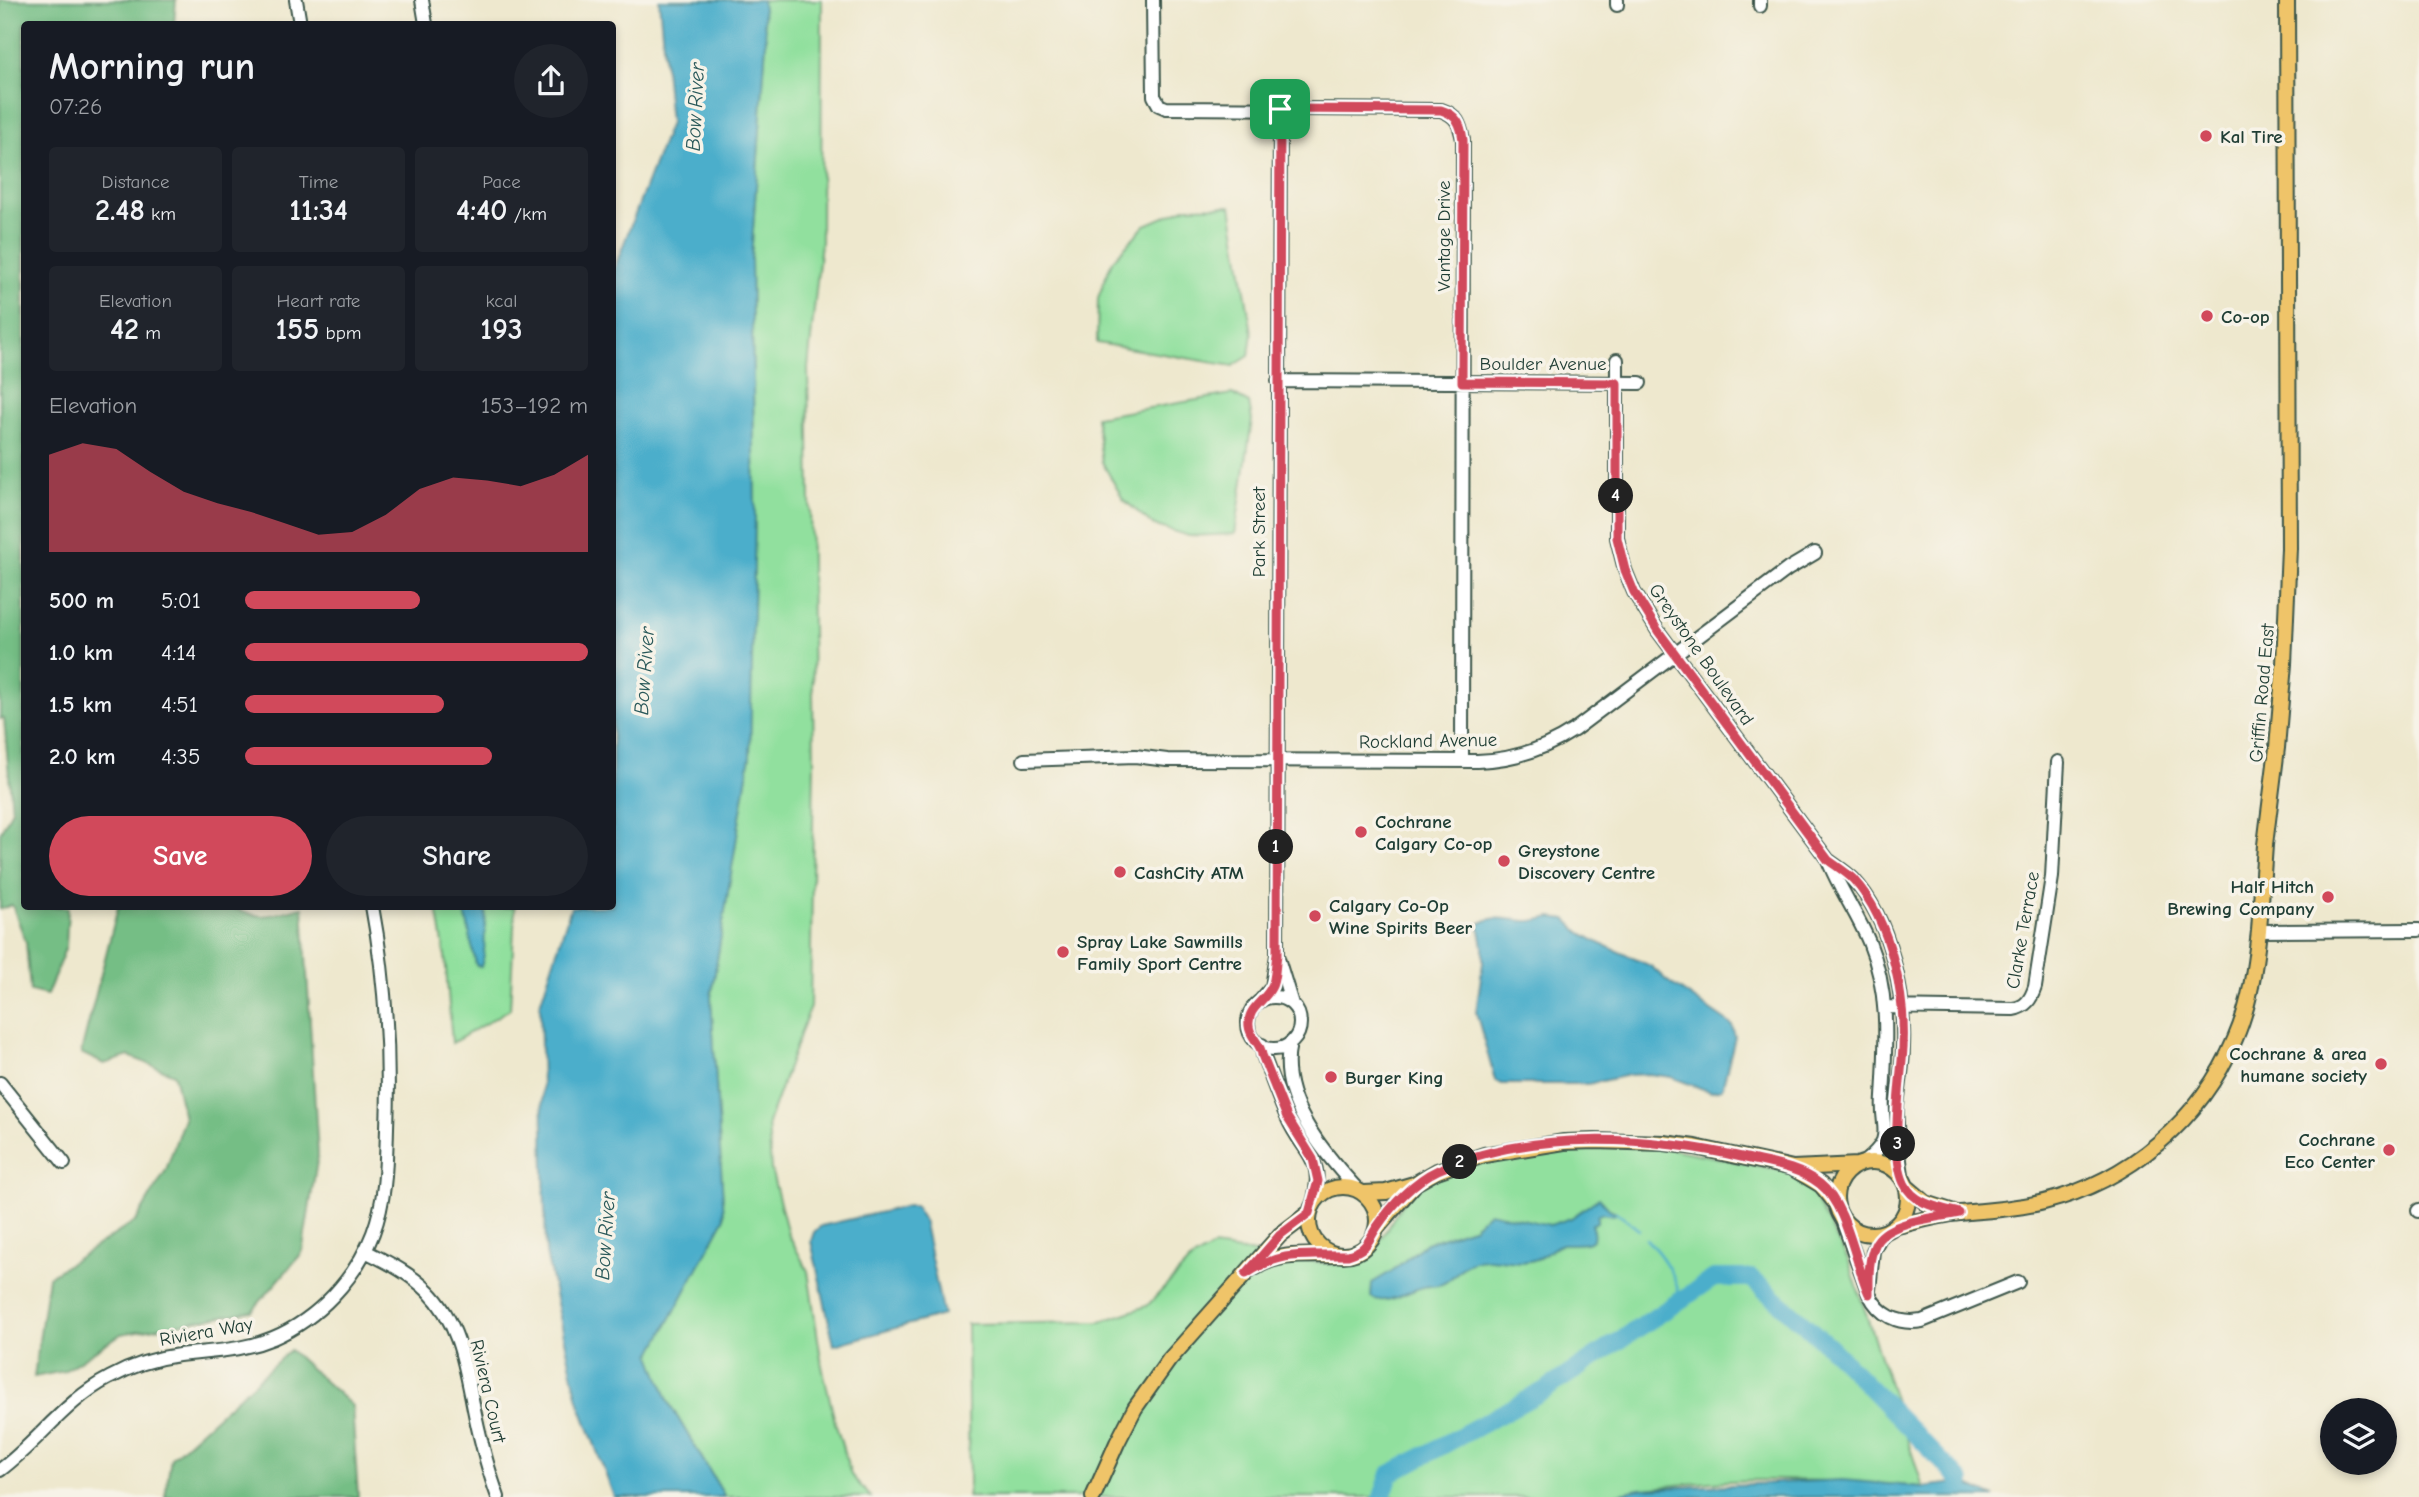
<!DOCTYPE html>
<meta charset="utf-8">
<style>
body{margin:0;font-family:"Comic Neue",sans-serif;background:#20242c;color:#f1f3f6;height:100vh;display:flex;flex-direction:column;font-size:26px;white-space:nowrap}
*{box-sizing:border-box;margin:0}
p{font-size:23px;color:#9ea1a6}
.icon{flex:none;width:38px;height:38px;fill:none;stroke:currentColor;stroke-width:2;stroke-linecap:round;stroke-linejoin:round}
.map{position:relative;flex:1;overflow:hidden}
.side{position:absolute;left:21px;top:21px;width:595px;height:889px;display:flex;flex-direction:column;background:#171b24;border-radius:7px;box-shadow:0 4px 10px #0003}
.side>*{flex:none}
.fabs{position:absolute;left:2320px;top:1398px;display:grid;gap:14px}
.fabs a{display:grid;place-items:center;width:77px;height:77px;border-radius:50%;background:#171b24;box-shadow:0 4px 10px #0003;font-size:35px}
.pin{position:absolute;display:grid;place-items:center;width:60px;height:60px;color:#fff;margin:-30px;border-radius:14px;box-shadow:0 4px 10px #0006}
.km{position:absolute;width:35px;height:35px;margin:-18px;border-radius:50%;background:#222;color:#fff;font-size:19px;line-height:35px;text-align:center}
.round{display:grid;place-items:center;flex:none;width:74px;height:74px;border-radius:37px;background:#20242c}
.headline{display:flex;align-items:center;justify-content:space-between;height:119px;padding:0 28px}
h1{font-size:38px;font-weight:800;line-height:52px}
.figures{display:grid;grid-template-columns:repeat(3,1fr);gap:10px;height:119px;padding:7px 28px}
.figures div{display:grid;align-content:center;border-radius:7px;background:#20242c;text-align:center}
.figures b{font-size:30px;font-weight:800}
.figures small{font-size:19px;font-weight:400}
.figures p{font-size:19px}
.chart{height:196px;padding:14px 28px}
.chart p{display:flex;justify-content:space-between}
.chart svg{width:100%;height:126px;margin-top:7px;fill:#d1495b;opacity:.7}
.button{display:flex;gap:14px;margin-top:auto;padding:14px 28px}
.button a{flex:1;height:80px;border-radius:42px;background:#d1495b;color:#fff;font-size:28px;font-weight:800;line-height:80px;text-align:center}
.button a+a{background:#20242c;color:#f1f3f6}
ul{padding:0 28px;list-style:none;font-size:23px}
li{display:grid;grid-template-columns:112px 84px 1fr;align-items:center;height:52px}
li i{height:18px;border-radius:9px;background:#d1495b}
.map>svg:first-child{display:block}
.green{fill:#91e09e;stroke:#588e69;stroke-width:2}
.forest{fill:#74be85;stroke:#4a7e5c;stroke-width:2}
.water{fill:#4baecb;stroke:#357680;stroke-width:2}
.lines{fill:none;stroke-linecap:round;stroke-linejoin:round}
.stream{stroke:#4baecb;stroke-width:2.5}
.river{stroke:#4baecb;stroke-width:18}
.minor-casing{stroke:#3e574b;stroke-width:16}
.major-casing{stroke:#3e574b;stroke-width:18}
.minor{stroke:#fff;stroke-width:12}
.major{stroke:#efc469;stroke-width:14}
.route-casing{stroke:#fff;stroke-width:14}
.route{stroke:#d1495b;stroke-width:9}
.poi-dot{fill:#d1495b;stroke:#f7f3e8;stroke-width:2.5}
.labels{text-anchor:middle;stroke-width:7;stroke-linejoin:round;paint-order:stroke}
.poi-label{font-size:19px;font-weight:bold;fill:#1f3d34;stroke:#f7f3e8;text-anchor:start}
.street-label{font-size:19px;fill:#1f3d34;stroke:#f7f3e8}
.water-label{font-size:21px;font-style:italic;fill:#2a595a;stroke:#f7f3e8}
</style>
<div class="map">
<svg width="2419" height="1497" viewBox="0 0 2419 1497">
<rect width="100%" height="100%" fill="#f7f3e8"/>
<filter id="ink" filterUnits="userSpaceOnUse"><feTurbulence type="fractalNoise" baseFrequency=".0143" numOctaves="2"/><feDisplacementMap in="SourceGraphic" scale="14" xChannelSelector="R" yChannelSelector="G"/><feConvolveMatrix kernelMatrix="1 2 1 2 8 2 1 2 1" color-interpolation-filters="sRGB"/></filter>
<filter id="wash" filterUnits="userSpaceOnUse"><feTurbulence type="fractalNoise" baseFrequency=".00686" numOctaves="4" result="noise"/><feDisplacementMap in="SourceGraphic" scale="28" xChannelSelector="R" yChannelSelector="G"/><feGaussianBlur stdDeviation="1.57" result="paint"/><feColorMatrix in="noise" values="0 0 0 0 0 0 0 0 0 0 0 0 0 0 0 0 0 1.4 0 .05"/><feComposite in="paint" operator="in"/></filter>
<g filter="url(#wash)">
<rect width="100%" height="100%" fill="#eee8ce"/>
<!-- green -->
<path class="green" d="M762 0H822L821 242 808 368 814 762 810 1007 768 1123 771 1169 788 1234 808 1271 822 1366 835 1422 851 1475 871 1497H725L669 1403 650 1355 724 1219 711 997 750 756 755 513 751 259 766 42Z
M1231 206 1252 333 1249 356 1233 366 1097 343 1098 298 1112 261 1145 225 1187 207Z
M1232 394 1249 403 1252 420 1235 534 1189 536 1153 525 1123 499 1102 462 1096 417Z
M437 907H515L510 1009 452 1043 445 956Z
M1631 1141 1801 1174 1848 1259 1923 1487C1819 1478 1707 1474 1604 1497H967L969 1484 967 1324 1100 1322 1147 1306 1190 1261 1213 1247 1338 1265 1377 1245 1414 1184 1465 1160Z"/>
<!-- forest -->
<path class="forest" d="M0 0H176L174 24H24V906L68 907 66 946 47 995 30 991 26 942 12 905 0 909V833L12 810 4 719H0Z
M118 907H232C264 923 272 913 303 907L318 1155 302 1253 252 1311 121 1334 64 1371 34 1377 48 1277 136 1221 166 1170 184 1118 174 1074 129 1056 104 1064 81 1053Z
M290 1350 352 1406 358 1497H165L171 1458Z"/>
<!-- water -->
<path class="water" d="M659 0H762L766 42 751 259 755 513 750 756 711 997 724 1219 651 1355 669 1403 725 1497H614L578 1400 546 1253 540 1004 571 907 612 906 613 272 670 123Z
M464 907H486L484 955 481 967 476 965Z
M1551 917 1566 919 1580 932 1597 942 1651 966 1666 980 1732 1025 1735 1037 1722 1089 1711 1092 1671 1077 1649 1074 1629 1075 1588 1084H1502L1495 1080 1476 1012 1483 963V946L1479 925C1490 913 1513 921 1528 921 1536 921 1543 919 1551 917Z
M1599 1198 1609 1209 1616 1212 1614 1215 1601 1213 1597 1215V1222L1591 1225C1602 1249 1576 1243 1562 1244 1549 1249 1544 1259 1529 1261 1510 1265 1493 1255 1474 1261 1461 1265 1455 1277 1444 1283 1436 1287 1430 1285 1423 1287 1407 1291 1387 1307 1371 1297L1372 1283 1392 1271 1426 1243 1472 1228 1489 1212 1550 1225 1571 1218Z
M908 1206H915L923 1219 943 1315 834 1345 811 1241 814 1232 821 1226Z
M1842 1480 1923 1487 1962 1482 1995 1497H1604L1639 1489Z"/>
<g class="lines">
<!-- stream -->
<path class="stream" d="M1616 1212 1639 1230
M1646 1239C1664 1257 1675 1275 1681 1300"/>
<!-- river -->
<path class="river" d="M1382 1497 1390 1474 1545 1390 1714 1278H1751L1830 1347 1962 1482"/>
</g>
</g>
<g filter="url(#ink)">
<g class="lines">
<defs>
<path id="minor" d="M296 0 300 24
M422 0 426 24
M1153 0 1154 96 1159 105 1166 108 1441 110C1457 115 1460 124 1463 140L1462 761
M1617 0V5
M1760 0V6
M1617 360V538L1625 570 1634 592 1658 631 1828 860C1839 889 1857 913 1869 942 1890 993 1886 1043 1883 1097 1880 1131 1897 1136 1863 1163
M1278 381 1640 383
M1024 760 1135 756 1167 760 1477 761C1512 760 1545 749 1574 730L1788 569 1815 553
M1828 860C1836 866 1846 872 1853 879 1891 920 1905 993 1903 1047 1903 1067 1899 1086 1897 1106 1896 1131 1899 1157 1903 1181
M2259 931 2419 930
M1277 955 1280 109
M1248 1023a26 26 0 1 1 52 0a26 26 0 1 1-52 0Z
M1261 1000 1272 987 1277 955 1292 1004
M1885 1007 2013 1009C2026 1007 2031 999 2035 987L2052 877 2058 762
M1290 1043C1277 1098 1322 1151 1357 1189
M1262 1045 1263 1055C1271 1076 1278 1097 1287 1117 1303 1155 1326 1156 1313 1203
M0 1083 64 1163
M2418 1211 2419 1210
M1842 1219 1869 1294C1879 1315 1898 1325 1922 1321L2018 1282
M365 1251C387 1262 410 1273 428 1291 461 1324 466 1371 475 1414 481 1442 488 1470 498 1497
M1869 1290 1873 1251 1883 1232
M0 1470C38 1442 66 1400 109 1378 131 1366 155 1358 179 1355 212 1351 242 1351 273 1338 318 1319 356 1278 373 1233 386 1199 386 1164 387 1128 390 1053 386 981 372 906"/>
<path id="major" d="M1836 1198a36 36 0 1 1 72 0a36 36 0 1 1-72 0Z
M1794 1169 1821 1185 1837 1205
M1906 1186 1926 1203 1954 1212
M1309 1221a34 34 0 1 1 68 0a34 34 0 1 1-68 0Z
M1364 1193 1386 1192 1414 1184 1437 1171 1484 1155 1564 1142 1595 1141 1664 1143 1695 1147 1793 1168 1858 1165
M1893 1227C1915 1222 1938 1215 1960 1213 1989 1210 2016 1209 2044 1202 2129 1181 2201 1120 2235 1039 2250 1005 2255 967 2259 931L2265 845 2277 748 2284 664 2289 548 2287 0
M1376 1229 1414 1185
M1256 1267C1280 1252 1307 1256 1335 1255
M1093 1497 1117 1443 1135 1408 1169 1360 1280 1235 1309 1213"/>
</defs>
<!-- minor casing -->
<use href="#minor" class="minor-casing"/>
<!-- major casing -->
<use href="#major" class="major-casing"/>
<!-- minor -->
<use href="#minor" class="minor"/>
<!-- major -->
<use href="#major" class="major"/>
</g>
</g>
<g class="lines" filter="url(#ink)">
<defs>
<path id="route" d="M1280 109 1441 110C1457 115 1461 124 1463 140L1462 382 1617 383V538L1625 570 1634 592 1658 631 1828 860C1836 866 1846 872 1853 879 1893 922 1908 1005 1902 1061 1899 1092 1891 1155 1904 1183 1913 1204 1940 1208 1959 1213 1936 1218 1885 1221 1875 1245 1868 1260 1869 1278 1869 1294 1855 1263 1847 1205 1820 1184 1798 1167 1772 1164 1746 1158 1651 1136 1530 1129 1438 1170 1414 1181 1392 1205 1377 1227 1367 1242 1368 1249 1348 1255 1305 1256 1284 1249 1246 1274L1280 1235 1309 1213 1318 1181 1313 1159 1287 1117 1262 1055C1261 1043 1250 1038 1249 1026 1247 1008 1264 1002 1271 988 1276 980 1275 965 1277 955Z"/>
</defs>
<!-- route casing -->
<use href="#route" class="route-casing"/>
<!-- route -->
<use href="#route" class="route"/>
</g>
<!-- markers -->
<g class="poi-dot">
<circle cx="2206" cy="136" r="7"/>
<circle cx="2207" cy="316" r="7"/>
<circle cx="1361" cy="832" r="7"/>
<circle cx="1504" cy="861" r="7"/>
<circle cx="1120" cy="872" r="7"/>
<circle cx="2328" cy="897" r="7"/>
<circle cx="1315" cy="916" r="7"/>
<circle cx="1063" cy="952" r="7"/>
<circle cx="2381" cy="1064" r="7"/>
<circle cx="1331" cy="1077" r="7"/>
<circle cx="2389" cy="1150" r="7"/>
</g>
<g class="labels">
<!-- poi labels -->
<g class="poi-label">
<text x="2220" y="143">Kal Tire</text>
<text x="2221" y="323">Co-op</text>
<text x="1375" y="828">Cochrane<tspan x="1375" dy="22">Calgary Co-op</tspan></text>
<text x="1518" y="857">Greystone<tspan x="1518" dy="22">Discovery Centre</tspan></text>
<text x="1134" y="879">CashCity ATM</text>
<text x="2314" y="893" text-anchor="end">Half Hitch<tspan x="2314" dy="22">Brewing Company</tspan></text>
<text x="1329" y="912">Calgary Co-Op<tspan x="1329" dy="22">Wine Spirits Beer</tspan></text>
<text x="1077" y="948">Spray Lake Sawmills<tspan x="1077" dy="22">Family Sport Centre</tspan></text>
<text x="2367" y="1060" text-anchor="end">Cochrane &amp; area<tspan x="2367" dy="22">humane society</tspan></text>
<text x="1345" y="1084">Burger King</text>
<text x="2375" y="1146" text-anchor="end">Cochrane<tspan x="2375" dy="22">Eco Center</tspan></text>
</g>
<!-- street labels -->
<g class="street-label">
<text transform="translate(1443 236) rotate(-90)" y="7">Vantage Drive</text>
<text x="1543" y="370">Boulder Avenue</text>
<text transform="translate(1258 532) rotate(-90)" y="7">Park Street</text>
<text transform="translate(1702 654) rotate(55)" y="7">Greystone Boulevard</text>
<text transform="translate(2261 693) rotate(-85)" y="7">Griffin Road East</text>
<text transform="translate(1428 740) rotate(-1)" y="7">Rockland Avenue</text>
<text transform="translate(2022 930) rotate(-80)" y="7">Clarke Terrace</text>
<text transform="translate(206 1331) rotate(-10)" y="7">Riviera Way</text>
<text transform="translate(489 1391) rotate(77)" y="7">Riviera Court</text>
</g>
<!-- water labels -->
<g class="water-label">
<text transform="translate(695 107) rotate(-87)" y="7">Bow River</text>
<text transform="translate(644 671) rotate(-86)" y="7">Bow River</text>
<text transform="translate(605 1236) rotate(-86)" y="7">Bow River</text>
</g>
</g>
</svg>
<div class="fabs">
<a><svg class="icon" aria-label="layers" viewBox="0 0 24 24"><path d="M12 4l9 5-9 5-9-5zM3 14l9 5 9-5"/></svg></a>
</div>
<div class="pin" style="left:1280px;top:109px;background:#1e9e55"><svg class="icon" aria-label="arrive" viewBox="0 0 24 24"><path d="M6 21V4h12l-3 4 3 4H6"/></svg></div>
<b class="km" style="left:1276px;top:847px">1</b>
<b class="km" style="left:1460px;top:1162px">2</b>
<b class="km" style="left:1898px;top:1144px">3</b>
<b class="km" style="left:1616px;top:496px">4</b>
<section class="side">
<div class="headline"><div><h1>Morning run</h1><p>07:26</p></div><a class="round"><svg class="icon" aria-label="share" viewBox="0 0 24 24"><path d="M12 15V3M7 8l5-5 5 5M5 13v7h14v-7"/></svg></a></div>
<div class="figures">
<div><p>Distance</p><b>2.48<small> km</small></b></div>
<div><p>Time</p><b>11:34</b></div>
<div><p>Pace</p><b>4:40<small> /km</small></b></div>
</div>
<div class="figures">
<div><p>Elevation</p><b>42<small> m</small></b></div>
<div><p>Heart rate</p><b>155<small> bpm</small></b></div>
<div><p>kcal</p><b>193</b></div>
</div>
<div class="chart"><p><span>Elevation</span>153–192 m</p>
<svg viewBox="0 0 160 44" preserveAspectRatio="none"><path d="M0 44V10L10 6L20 8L30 16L40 23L50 27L60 30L70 34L80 38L90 37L100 31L110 22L120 18L130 19L140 21L150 17L160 10V44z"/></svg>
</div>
<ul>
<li><b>500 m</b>5:01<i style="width:51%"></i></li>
<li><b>1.0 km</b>4:14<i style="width:100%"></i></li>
<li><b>1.5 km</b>4:51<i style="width:58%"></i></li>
<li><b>2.0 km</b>4:35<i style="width:72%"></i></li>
</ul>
<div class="button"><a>Save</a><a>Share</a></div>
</section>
</div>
